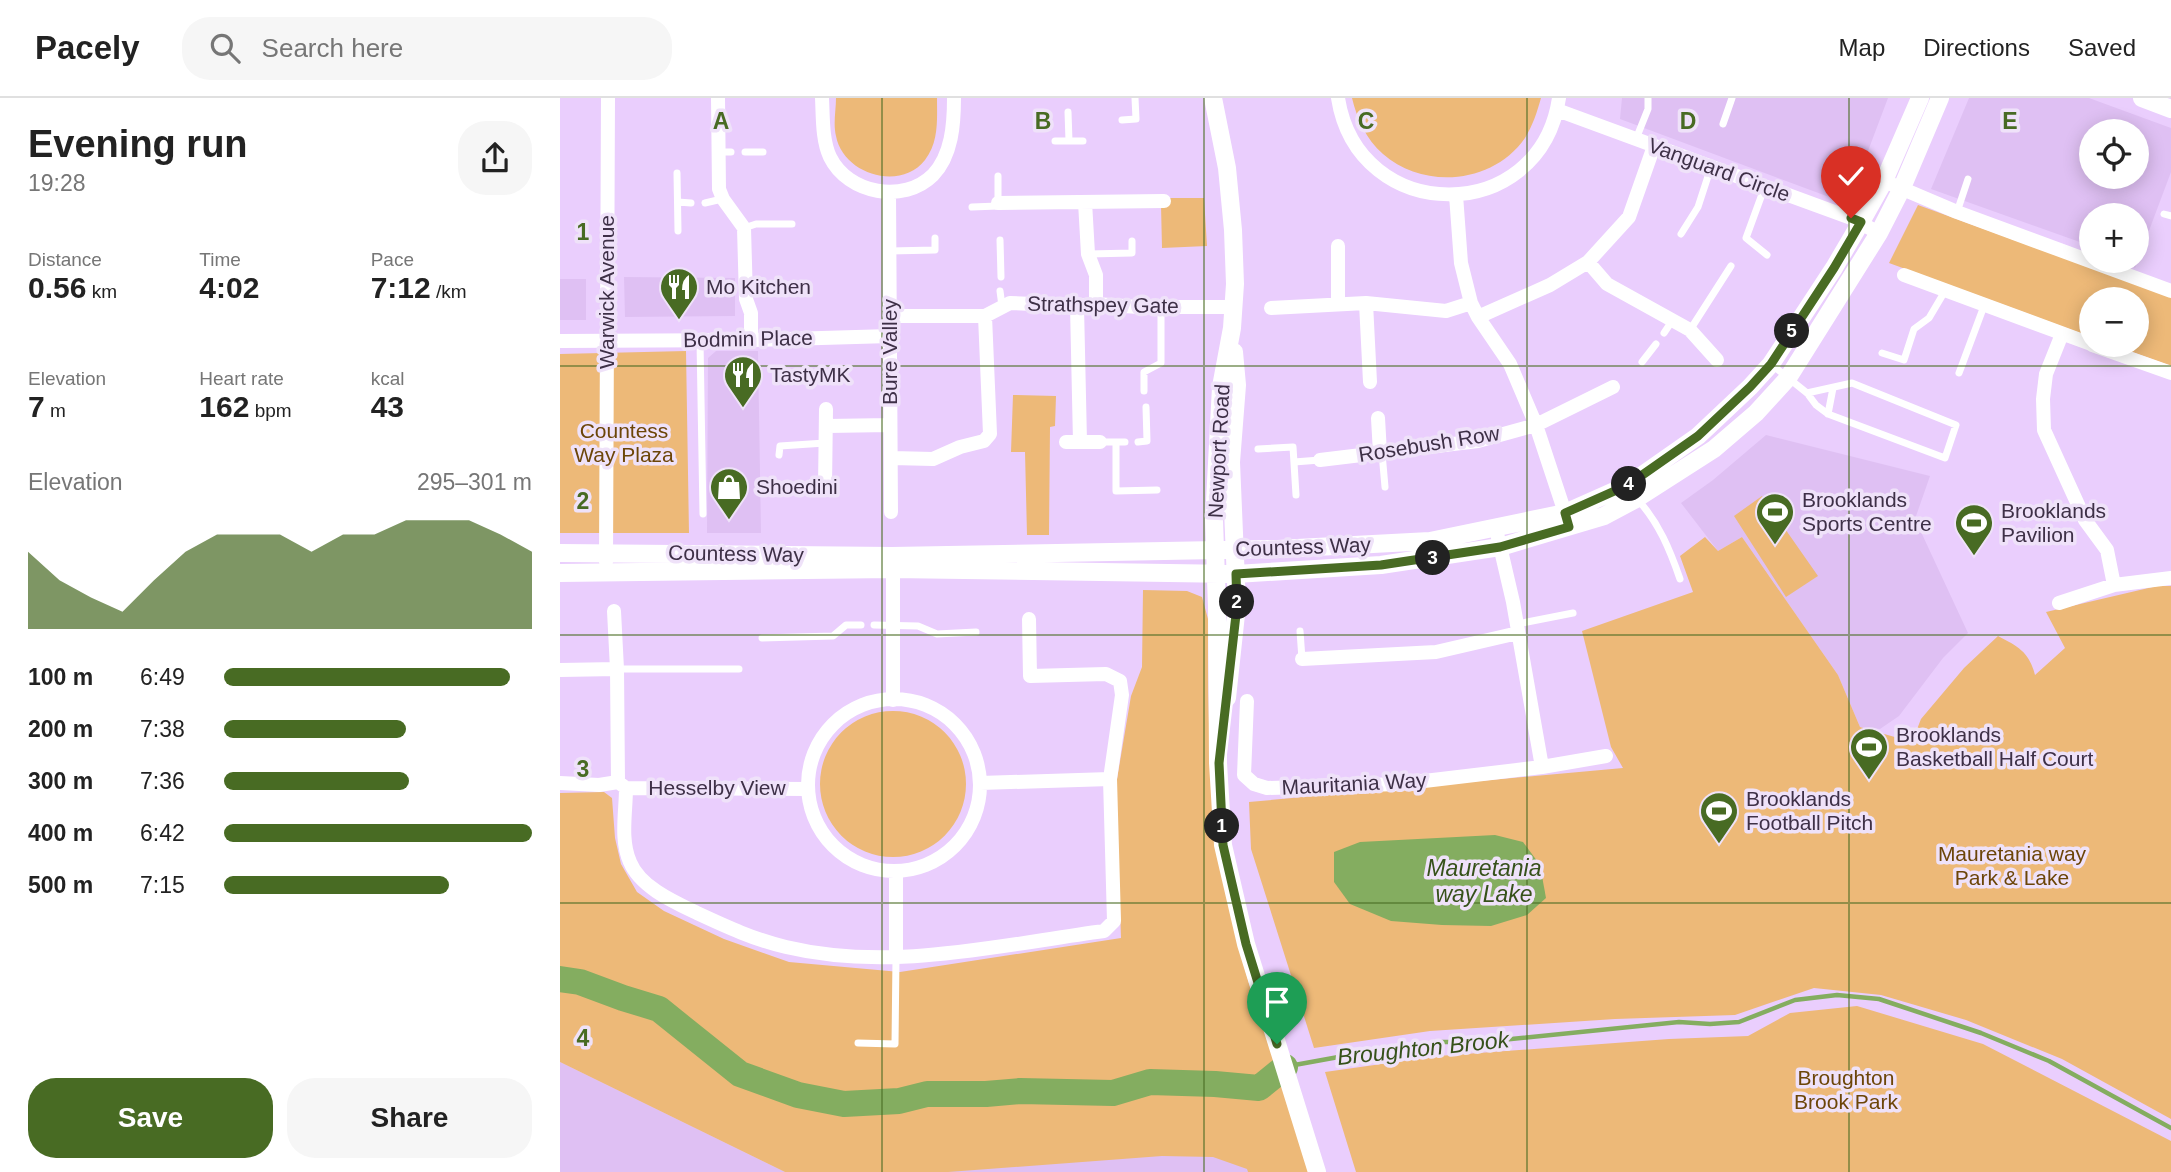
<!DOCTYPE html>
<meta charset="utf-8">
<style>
body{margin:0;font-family:Arial,sans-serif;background:#f6f6f6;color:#222;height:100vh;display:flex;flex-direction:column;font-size:26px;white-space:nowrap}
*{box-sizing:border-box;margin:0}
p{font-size:23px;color:#767676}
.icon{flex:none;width:38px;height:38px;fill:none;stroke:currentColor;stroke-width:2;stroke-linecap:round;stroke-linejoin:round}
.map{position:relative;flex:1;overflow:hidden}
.drawer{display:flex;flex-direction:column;background:#fff;width:560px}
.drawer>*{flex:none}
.tools{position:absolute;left:1519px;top:21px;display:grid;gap:14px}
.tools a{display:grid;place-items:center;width:70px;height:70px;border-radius:50%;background:#fff;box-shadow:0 4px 18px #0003;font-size:35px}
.pin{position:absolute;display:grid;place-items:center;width:60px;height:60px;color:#fff;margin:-72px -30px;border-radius:50% 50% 50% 0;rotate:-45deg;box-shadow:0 0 7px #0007}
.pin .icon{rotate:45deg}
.km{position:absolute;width:35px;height:35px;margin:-18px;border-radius:50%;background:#222;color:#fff;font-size:19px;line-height:35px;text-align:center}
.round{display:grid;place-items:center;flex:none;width:74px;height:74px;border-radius:28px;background:#f6f6f6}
.head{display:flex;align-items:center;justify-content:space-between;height:119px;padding:0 28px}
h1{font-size:38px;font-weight:700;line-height:52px}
.stats{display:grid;grid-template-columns:repeat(3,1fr);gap:10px;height:119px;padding:7px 28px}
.stats div{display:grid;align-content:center}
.stats b{font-size:30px;font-weight:700}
.stats small{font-size:19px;font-weight:400}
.stats p{font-size:19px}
.chart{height:196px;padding:14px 28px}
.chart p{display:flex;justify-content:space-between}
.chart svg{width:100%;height:126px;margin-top:7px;fill:#486b23;opacity:.7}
.cta{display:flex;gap:14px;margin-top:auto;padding:14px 28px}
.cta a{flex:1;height:80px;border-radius:28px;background:#486b23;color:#fff;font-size:28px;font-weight:700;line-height:80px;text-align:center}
.cta a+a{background:#f6f6f6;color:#222}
ul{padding:0 28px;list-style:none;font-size:23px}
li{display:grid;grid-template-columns:112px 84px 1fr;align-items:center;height:52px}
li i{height:18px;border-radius:9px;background:#486b23}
header{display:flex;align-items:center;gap:42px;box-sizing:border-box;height:98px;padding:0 35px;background:#fff;border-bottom:2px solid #e0e0e0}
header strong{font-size:33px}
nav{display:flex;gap:38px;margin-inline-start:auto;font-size:24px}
.search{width:490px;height:63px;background:#f6f6f6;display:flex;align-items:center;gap:18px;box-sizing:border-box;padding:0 24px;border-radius:28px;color:#767676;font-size:26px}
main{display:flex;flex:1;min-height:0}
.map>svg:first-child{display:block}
.built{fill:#dfc0f3;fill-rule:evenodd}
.green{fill:#edb978}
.water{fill:#84ad60}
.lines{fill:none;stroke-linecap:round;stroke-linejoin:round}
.stream{stroke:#84ad60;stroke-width:4.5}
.river{stroke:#84ad60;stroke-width:26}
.service{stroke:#fff;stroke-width:7}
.minor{stroke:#fff;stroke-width:14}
.tertiary{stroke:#fff;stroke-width:18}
.route-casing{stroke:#fff;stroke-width:14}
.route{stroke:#486b23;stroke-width:9}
.grid{fill:none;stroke:#486b23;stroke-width:2;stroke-opacity:0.55}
.labels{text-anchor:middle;stroke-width:7;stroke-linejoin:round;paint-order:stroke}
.street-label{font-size:21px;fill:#3e3047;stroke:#efe2f9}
.poi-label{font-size:21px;fill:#3e3047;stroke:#efe2f9;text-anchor:start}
.park-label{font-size:21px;fill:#6c4508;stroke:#efe2f9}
.water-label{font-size:23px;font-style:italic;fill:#36511a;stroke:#efe2f9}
.grid-label{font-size:23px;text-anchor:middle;font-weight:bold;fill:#486b23;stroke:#efe2f9;stroke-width:7;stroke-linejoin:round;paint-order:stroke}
</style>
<header>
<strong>Pacely</strong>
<div class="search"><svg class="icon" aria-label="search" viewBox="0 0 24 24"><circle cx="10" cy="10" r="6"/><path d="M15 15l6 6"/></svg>Search here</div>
<nav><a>Map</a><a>Directions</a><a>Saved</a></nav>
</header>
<main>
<section class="drawer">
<div class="head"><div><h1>Evening run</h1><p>19:28</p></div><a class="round"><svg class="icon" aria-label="share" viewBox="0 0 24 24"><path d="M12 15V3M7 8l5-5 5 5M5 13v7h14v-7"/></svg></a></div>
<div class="stats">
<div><p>Distance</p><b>0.56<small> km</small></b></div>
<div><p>Time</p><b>4:02</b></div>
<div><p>Pace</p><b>7:12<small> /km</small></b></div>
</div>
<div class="stats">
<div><p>Elevation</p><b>7<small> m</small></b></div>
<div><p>Heart rate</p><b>162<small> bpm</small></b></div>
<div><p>kcal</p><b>43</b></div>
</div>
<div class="chart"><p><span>Elevation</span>295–301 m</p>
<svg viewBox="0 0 160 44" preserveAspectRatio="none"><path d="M0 44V17L10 27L20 33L30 38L40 27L50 17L60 11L70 11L80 11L90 17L100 11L110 11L120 6L130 6L140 6L150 11L160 17V44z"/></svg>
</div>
<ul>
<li><b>100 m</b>6:49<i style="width:93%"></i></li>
<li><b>200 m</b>7:38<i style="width:59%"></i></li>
<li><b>300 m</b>7:36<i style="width:60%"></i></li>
<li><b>400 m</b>6:42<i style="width:100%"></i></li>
<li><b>500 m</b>7:15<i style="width:73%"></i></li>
</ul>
<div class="cta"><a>Save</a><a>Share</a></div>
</section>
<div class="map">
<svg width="1611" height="1074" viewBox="0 0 1611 1074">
<rect width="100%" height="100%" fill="#eacefd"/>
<!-- built -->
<path class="built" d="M1062 0H1328L1288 106 1060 21Z
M1409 0H1529L1611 30V74L1575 170 1567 163H1577V117H1531V148L1371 91ZM1531 33H1577V79H1531Z
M64 179 175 180V218L65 219Z
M0 181H26V222H0Z
M156 253H198L201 435H147L148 260Z
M1206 337 1370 378 1355 421 1408 535 1383 560 1339 618 1320 631 1300 629 1278 577 1182 439 1158 453 1121 405 1153 382Z
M0 964 225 1074H0Z
M694 1029 707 1074H234Z"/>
<!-- green -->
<path class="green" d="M276 0H377C377 22 379 44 365 62 340 94 283 76 276 38 273 26 276 12 276 0Z
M792 0H981C977 14 973 27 965 40 933 86 864 92 823 56 806 41 797 21 792 0Z
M608 100H644L647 148 602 150 601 107Z
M1358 107 1611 199V268L1553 247H1577V201H1531V239L1329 165Z
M126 253 129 435H0V256Z
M453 297 496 298 495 328 490 329 489 437H467L465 354H451Z
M1202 398 1258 478 1226 499 1174 418Z
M1145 439 1158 453 1182 439 1278 577 1300 629 1352 644 1361 621 1404 570 1438 538C1459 549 1469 554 1475 577L1505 550 1486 514 1597 488H1611V1021L1502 961 1406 922 1321 897 1254 890 1175 917 1055 921 870 933 754 950 691 751 689 704 1063 670 1051 649 1022 533 1133 494 1120 458Z
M583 492 627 493 642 499 648 521C648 606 648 690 662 774 680 877 720 974 750 1074H688L687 1071 653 1059 602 1058 388 1074H225L0 964V695L44 694 52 700 55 740 61 766 77 794 104 813 164 841 229 864 340 874 561 840 556 687 571 598 582 569Z
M260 686a73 73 0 1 1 146 0a73 73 0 1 1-146 0Z
M1297 908 1423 946 1611 1043V1074H796L765 974 878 958 1109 941 1188 938 1230 915Z"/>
<!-- water -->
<path class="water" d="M935 737 963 744 980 767 986 800 967 817 931 828 882 827 831 823 790 806 774 784V754L800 744Z"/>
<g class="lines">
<!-- stream -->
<path class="stream" d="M729 968 795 956 881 944H922L1119 924 1150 926 1179 924 1235 902 1277 897 1319 901 1421 935 1489 963 1611 1030"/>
<!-- river -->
<path class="river" d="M0 881 20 884 63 900 99 911 180 976 238 997 284 1006 339 1003 367 996H426L460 993 553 995 590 984 655 986 699 990 725 969"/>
<!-- service -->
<path class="service" d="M508 14 509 43
M562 22 576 21 575 0
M1163 26 1172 0
M1076 41 1088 11V0
M495 43H523
M159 54H171
M185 54H203
M117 75 118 133
M1205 88 1186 140 1207 157
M118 104 131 105
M145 105 162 101
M412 109 438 108V78
M1397 114 1408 81
M1604 116 1611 118
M184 130 196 126H232
M1121 136 1138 109 1151 69
M440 142 441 179
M330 153 375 152V140
M529 156 572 155V143
M440 193 442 208
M1130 232 1171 168
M1104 235 1112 223
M140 243 143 416
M1322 255 1344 262 1354 231 1369 220 1385 193
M1082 264 1096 246
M1211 266 1247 295 1256 307 1268 316 1385 360 1396 327 1292 285 1247 295
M1399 275 1424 208
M584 293V274L601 265V210
M1268 316 1273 290
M540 344H565
M556 344V393L597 392
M578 344 587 343 586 309
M698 351 733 349 736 397
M822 355 825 389
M219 357 220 348 265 345
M734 364 760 362
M1078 402C1099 425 1110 452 1120 481
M957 526 1013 515
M314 527 358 528 377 536 416 534
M740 533 742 561
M202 540 273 538 286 527H301
M57 571H179
M298 945 335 946 336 860"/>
<!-- minor -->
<path class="minor" d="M158 0 159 91 163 101 184 130 186 201 191 215V242
M262 0C263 19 262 42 270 59 288 96 344 106 373 77 392 57 394 26 394 0
M778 0C798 128 980 129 999 0
M997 12 1291 120 1319 135
M1324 83 1397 114 1611 193
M329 95 331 414
M896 97 901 165 911 205 918 219 950 266 976 327 1008 424
M525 104 528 156 536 177V206
M438 105 604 103
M1028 164 1047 186 1130 232 1157 262
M1344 177 1531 246
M806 205 810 284
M778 206V148
M517 208 520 344
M711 210 806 205 886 213 911 205
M331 218H425L450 205 517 208 536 206 578 209H674
M918 219 990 187 1028 164 1069 119 1094 48
M1502 236 1486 276 1483 301 1484 332 1525 422 1547 452 1554 487
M0 243 191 242 330 238
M1532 247 1611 275
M818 320 820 355
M267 328 330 327
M506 344H540
M332 360 373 361 400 349 424 343 430 336 425 218
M760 362 918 343 976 327 1053 289
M252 388 265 389 266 311
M333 463V602
M46 464 48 0
M1499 505 1554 487 1611 480
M54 513 57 571
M742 561 876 554 958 535
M0 572 57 571 58 684 66 690
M248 687a86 86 0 1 1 172 0a86 86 0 1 1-172 0Z
M687 603 684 677 694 686 707 690 839 686 982 669 953 504 936 431
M982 669 1046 658
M0 685 39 687 58 684
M420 685 550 681
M66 690C66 714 60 742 70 764 80 789 114 804 137 815 165 828 195 842 226 849 331 874 439 847 544 833L554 823 550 681 562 597 560 583 546 576 470 578 469 521
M66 690 248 691
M336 860V773"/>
<!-- tertiary -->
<path class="tertiary" d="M653 0 667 70 673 132 675 186 672 230 661 289 654 422 657 509 658 665 663 747 686 846 757 1074
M1582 0 1611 11
M0 455 332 458 718 451 870 443 1005 415 1068 387 1138 338 1190 289 1211 266 1274 170 1301 124 1324 83 1360 0
M0 475 333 471 676 476 821 467 940 449 1044 418 1076 401 1154 351 1196 315 1228 280 1319 135 1341 92 1380 0
M667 600 677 507 671 364 677 287 674 254"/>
</g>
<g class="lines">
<defs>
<path id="route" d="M717 946 686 846 663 747 659 665 677 508 676 476 821 467 940 449 1009 429 1005 415 1068 387 1138 338 1190 289 1211 266 1274 170 1301 124 1291 120"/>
</defs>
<!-- route casing -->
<use href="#route" class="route-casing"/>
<!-- route -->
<use href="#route" class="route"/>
</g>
<!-- grid -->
<path class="grid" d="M322 0V1074M644 0V1074M967 0V1074M1289 0V1074M0 268H1611M0 537H1611M0 805H1611"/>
<!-- icons -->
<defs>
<symbol id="restaurant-pin" viewBox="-11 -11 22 30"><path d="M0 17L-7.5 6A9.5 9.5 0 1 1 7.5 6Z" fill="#486b23" stroke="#efe2f9"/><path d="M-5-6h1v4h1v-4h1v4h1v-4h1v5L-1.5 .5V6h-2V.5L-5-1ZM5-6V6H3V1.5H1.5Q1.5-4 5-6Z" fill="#fff"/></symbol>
<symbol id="shop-pin" viewBox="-11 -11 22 30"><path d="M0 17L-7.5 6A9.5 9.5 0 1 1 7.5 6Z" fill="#486b23" stroke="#efe2f9"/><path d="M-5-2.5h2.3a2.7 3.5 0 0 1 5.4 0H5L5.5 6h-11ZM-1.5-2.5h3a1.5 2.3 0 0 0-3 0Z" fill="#fff"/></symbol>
<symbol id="stadium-pin" viewBox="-11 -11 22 30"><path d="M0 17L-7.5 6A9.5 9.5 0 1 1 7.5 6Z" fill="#486b23" stroke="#efe2f9"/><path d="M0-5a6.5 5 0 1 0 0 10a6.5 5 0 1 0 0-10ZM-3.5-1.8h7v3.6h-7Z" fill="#fff"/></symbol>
</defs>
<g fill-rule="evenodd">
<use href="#restaurant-pin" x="97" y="167" width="44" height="60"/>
<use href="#restaurant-pin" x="161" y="255" width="44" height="60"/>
<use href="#shop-pin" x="147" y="367" width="44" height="60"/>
<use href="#stadium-pin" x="1193" y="392" width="44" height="60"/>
<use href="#stadium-pin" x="1392" y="403" width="44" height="60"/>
<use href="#stadium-pin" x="1287" y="627" width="44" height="60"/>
<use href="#stadium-pin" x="1137" y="691" width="44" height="60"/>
</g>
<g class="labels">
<!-- street labels -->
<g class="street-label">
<text transform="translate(1159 72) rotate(20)" y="7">Vanguard Circle</text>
<text transform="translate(47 194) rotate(-90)" y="7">Warwick Avenue</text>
<text transform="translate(543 207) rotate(1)" y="7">Strathspey Gate</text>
<text transform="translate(188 241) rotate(-1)" y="7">Bodmin Place</text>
<text transform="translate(330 254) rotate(-90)" y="7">Bure Valley</text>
<text transform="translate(869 346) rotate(-9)" y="7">Rosebush Row</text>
<text transform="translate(659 353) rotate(-87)" y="7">Newport Road</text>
<text transform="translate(743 449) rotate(-2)" y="7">Countess Way</text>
<text transform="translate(176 456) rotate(1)" y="7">Countess Way</text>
<text transform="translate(794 686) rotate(-3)" y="7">Mauritania Way</text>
<text x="157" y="697">Hesselby View</text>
</g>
<!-- poi labels -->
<g class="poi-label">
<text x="146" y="196">Mo Kitchen</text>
<text x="210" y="284">TastyMK</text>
<text x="196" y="396">Shoedini</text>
<text x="1242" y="409">Brooklands<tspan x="1242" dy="24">Sports Centre</tspan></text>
<text x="1441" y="420">Brooklands<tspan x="1441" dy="24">Pavilion</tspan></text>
<text x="1336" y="644">Brooklands<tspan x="1336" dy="24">Basketball Half Court</tspan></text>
<text x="1186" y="708">Brooklands<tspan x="1186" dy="24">Football Pitch</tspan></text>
</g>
<!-- park labels -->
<g class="park-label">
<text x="64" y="340">Countess<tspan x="64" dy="24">Way Plaza</tspan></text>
<text x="1452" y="763">Mauretania way<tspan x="1452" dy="24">Park &amp; Lake</tspan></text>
<text x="1286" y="987">Broughton<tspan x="1286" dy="24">Brook Park</tspan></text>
</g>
<!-- water labels -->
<g class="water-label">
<text x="924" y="778">Mauretania<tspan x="924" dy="26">way Lake</tspan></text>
<text transform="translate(863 950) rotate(-6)" y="8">Broughton Brook</text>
</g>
</g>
<g class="grid-label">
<text x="161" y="31">A</text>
<text x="483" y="31">B</text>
<text x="806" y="31">C</text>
<text x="1128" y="31">D</text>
<text x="1450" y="31">E</text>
<text x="23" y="142">1</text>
<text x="23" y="411">2</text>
<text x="23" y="679">3</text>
<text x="23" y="948">4</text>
</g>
</svg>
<div class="tools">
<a><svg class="icon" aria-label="locate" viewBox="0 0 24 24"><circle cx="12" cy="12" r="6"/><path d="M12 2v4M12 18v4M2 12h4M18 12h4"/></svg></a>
<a>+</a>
<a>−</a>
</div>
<div class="pin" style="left:717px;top:946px;background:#1e9e55"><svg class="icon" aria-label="arrive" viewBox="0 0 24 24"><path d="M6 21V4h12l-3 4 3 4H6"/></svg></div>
<div class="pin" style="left:1291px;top:120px;background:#d93025"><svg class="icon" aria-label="check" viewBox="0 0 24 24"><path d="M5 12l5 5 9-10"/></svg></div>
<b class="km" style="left:662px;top:728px">1</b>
<b class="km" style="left:677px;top:504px">2</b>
<b class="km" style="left:873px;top:460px">3</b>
<b class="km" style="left:1069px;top:386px">4</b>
<b class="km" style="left:1232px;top:233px">5</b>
</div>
</main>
